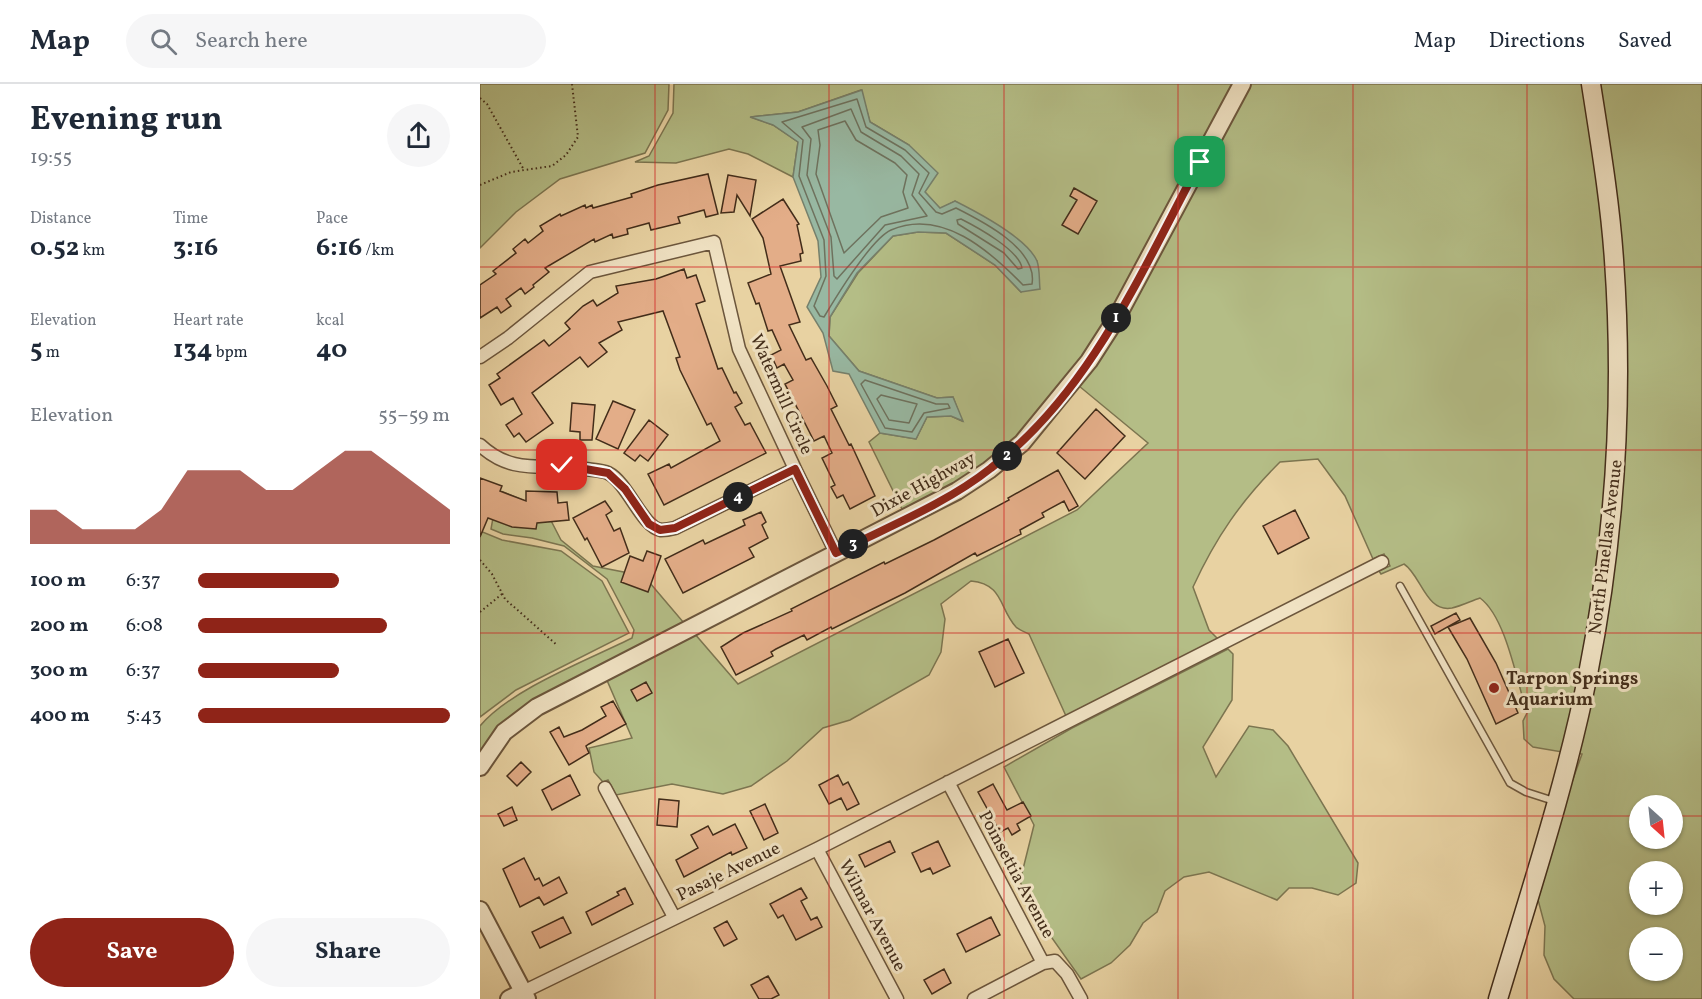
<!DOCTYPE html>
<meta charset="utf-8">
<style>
body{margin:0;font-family:Vollkorn,serif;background:#f6f6f7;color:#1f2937;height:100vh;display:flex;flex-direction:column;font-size:22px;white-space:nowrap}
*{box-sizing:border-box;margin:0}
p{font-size:20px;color:#747a83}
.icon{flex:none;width:33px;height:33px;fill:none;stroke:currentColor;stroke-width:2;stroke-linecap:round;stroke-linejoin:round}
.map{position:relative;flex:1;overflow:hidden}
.details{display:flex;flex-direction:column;background:#fff;width:480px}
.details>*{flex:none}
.needle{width:39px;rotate:153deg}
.buttons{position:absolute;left:1149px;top:711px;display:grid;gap:12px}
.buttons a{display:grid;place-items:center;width:54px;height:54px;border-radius:50%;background:#fff;box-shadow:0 2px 4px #0004;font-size:30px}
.pin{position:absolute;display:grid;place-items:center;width:51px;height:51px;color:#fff;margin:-26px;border-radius:12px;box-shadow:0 3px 9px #0006}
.km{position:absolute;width:30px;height:30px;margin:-15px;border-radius:50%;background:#222;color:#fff;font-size:16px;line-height:30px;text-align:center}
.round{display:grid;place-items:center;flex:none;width:63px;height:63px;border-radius:32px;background:#f6f6f7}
.head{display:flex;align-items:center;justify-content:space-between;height:102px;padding:0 30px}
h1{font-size:33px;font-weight:700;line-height:45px}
.figures{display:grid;grid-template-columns:repeat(3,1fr);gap:9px;height:102px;padding:6px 30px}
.figures div{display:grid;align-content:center}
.figures b{font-size:26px;font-weight:700}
.figures small{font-size:16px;font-weight:400}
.figures p{font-size:16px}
.chart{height:168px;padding:12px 30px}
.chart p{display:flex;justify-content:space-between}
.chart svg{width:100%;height:108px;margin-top:6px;fill:#8f2418;opacity:.7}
.primary-button{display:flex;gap:12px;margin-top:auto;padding:12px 30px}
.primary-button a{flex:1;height:69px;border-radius:36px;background:#8f2418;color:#fff;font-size:24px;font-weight:700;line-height:69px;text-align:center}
.primary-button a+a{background:#f6f6f7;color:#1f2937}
ul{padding:0 30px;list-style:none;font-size:20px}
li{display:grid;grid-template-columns:96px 72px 1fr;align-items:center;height:45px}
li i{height:15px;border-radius:8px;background:#8f2418}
header{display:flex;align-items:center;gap:36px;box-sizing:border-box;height:84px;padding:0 30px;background:#fff;border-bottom:2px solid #e0e1e3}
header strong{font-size:28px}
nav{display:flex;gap:33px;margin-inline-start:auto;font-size:21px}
.search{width:420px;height:54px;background:#f6f6f7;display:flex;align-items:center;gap:15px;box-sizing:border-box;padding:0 21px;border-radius:33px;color:#747a83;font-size:22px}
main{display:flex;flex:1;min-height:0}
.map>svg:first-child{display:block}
.green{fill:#b4bd86;stroke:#7c7550;stroke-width:1.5;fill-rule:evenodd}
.water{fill:#98b8a2;stroke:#76806c;stroke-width:1.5}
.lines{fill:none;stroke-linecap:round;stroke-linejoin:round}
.shore{stroke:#6e725e;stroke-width:1.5}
.building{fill:#e3ad88;stroke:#432d1a;stroke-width:1.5}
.service-casing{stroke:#6c563c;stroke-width:9}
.minor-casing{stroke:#6c563c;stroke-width:15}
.tertiary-casing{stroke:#6c563c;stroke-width:20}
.secondary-casing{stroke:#432d1a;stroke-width:21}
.path{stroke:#432d1a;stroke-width:2;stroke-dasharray:1.5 3;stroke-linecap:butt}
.service{stroke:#f0e2c3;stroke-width:6}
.minor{stroke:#f0e2c3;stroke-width:12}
.tertiary{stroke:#f0e2c3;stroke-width:16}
.secondary{stroke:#f0e2c3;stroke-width:18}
.route-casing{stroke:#fff;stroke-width:12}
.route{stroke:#8f2418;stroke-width:8}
.grid{fill:none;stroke:#d62828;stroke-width:1.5;stroke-opacity:0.55}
.poi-dot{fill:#8f2418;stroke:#f0e2c3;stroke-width:2}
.labels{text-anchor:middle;stroke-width:6;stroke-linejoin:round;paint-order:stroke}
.street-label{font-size:18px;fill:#432d1a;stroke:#f0e2c3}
.poi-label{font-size:18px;font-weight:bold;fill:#432d1a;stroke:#f0e2c3;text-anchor:start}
</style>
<header>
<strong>Map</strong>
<div class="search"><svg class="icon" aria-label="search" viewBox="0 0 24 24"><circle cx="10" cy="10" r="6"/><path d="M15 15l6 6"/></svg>Search here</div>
<nav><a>Map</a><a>Directions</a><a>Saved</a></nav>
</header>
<main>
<section class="details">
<div class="head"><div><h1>Evening run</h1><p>19:55</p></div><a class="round"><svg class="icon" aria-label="share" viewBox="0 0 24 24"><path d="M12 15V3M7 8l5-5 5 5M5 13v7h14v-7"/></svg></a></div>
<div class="figures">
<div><p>Distance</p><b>0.52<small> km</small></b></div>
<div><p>Time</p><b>3:16</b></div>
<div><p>Pace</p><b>6:16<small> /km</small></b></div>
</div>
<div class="figures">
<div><p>Elevation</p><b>5<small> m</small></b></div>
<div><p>Heart rate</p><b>134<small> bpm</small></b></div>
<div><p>kcal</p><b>40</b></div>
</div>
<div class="chart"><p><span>Elevation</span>55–59 m</p>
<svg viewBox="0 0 160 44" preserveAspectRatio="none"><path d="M0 44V30L10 30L20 38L30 38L40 38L50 30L60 14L70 14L80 14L90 22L100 22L110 14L120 6L130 6L140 14L150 22L160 30V44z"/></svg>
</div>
<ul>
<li><b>100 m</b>6:37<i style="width:56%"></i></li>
<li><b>200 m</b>6:08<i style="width:75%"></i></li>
<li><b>300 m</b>6:37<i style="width:56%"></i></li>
<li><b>400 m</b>5:43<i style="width:100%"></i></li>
</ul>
<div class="primary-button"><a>Save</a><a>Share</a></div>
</section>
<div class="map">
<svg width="1222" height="915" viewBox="0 0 1222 915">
<rect width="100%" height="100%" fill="#e8d2a2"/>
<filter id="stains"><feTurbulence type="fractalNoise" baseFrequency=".00333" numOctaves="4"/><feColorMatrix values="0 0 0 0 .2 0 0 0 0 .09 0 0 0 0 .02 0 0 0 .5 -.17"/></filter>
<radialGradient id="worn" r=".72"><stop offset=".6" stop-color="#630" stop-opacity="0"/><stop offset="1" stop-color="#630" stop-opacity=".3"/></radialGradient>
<!-- green -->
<path class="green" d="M0 0H189L188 26 165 69 80 95 36 128 0 164Z
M194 0H754L630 230 604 273 536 356 474 401 423 427 389 358 400 349 436 355 447 333 471 332 482 337 473 313 457 314 379 287 349 252 350 233 378 189 413 152 438 148 466 149 515 181 541 208 557 177 540 158 475 117 460 125 445 108 429 61 390 38 381 6 318 28 271 33 293 41 318 58 313 93 268 70 249 65 196 79 155 78 169 72 193 29Z
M769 0H1105L1115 65 1132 246 1128 398 1101 590 1082 668 1053 663 1044 655 1043 637 1047 629C1037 598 1026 533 1000 514 991 517 981 522 972 524 946 529 941 491 924 480L901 490 899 487 910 482 904 470 893 475 865 412 838 375 800 378C761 417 736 453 713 503L729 546 738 555 586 632 549 550C545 548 539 546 536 543 519 525 524 500 491 497L461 520 465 535 461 568 449 591 370 636 343 644 307 677 271 702 243 710 192 700 136 711 128 696 123 698 114 688 109 664 152 654 126 594 214 549 258 600 597 426 668 359 599 302 615 281Z
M1117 0H1222V915H1094L1074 895 1064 871 1065 842 1057 812 1074 748 1102 670 1095 669 1141 400ZM1160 722H1192V754H1160ZM1160 788H1192V820H1160ZM1160 854H1192V886H1160Z
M18 406 65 425 81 456 113 482 164 492 204 539 20 643 0 669V642C31 605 108 576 152 554L154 546 127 495 84 462 52 454 23 450 11 445Z
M0 447 22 456 81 467 122 497 149 549 36 606 0 633Z
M748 565 753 570 752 616 723 663 736 693 769 642 793 646 808 662 878 779 876 799 858 811 832 804H809L797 816 729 788 704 793 685 807 677 828 663 839 650 861 631 879 601 895 550 823 540 797 554 741 524 683 592 644Z"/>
<!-- water -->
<path class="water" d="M382 6 390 38 429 61 458 89 445 108 460 124 475 117C497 128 547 154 557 177 560 185 559 197 560 205L541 208 515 181 466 149 438 148 413 152 377 189 350 233 349 252 379 287 457 314 473 313 483 337 471 332 447 333 436 355 400 349 369 290 353 287 343 249 327 223 341 193 338 157 313 93 318 58 293 41 270 33 318 28Z"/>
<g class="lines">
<!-- shore -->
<path class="shore" d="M377 15 386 43 425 66 449 89 439 109 456 128 462 130 476 124C502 137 558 165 552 200L543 201C510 167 462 124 411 146 391 155 356 213 344 233L340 232 334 222 346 192 344 156 319 92 323 56 302 38Z
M371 25 381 48 421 72 439 90 432 111 447 132 405 141 357 195 354 192 351 153 327 91 331 55 322 43Z
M365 37 376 56 415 79 427 91 423 108 428 124 401 133 364 169 336 90 340 61 338 46Z
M481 135C497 143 539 166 542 184L538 185 524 169 478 140 477 136Z
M385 296 456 320H468L470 324 444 329 432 348 405 344 381 300Z
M401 311 437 320 429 339 409 336 397 315Z"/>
</g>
<!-- building -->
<path class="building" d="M228 90 238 130 226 133 224 126 198 133 200 139 171 146 169 139 147 145 148 150 133 154 132 150 115 158 114 155 65 184 69 188 53 201 54 203 45 210 41 204 26 215 31 222 21 229 17 223 0 234V201L16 190 13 187 36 169 33 165 45 155 48 159 63 147 60 142 80 130 81 132 105 121 106 124 112 121 113 124 152 113 151 110 178 101Z
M248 91 276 96 270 132 257 111 254 128 241 129Z
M594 104 617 117 598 150 582 141 597 116 590 112Z
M303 115 319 140 317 141 323 169 320 170 321 177 300 182 320 238 309 241 326 276 331 274 347 302 357 322 351 325 369 361 371 360 395 412 370 425 363 411 357 414 351 403 355 401 342 374 352 369 344 352 334 357 305 300 313 296 304 280 297 284 291 271 301 266 292 246 288 247 279 219 276 220 268 199 291 190 283 154 272 135Z
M204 185 207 194 216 191 225 217 216 220 238 285 242 284 254 309 256 308 262 319 255 323 265 341 270 339 286 369 184 421 168 390 189 380 191 384 240 357 231 339 227 341 200 286 196 274 200 273 183 227 138 238 142 246 119 259 127 268 108 283 100 273 52 309 73 339 46 358 39 349 34 353 26 341 42 330 33 314 21 321 9 301 20 294 17 290 64 256 69 262 90 245 85 239 103 222 113 216 117 222 138 209 136 202 176 195Z
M133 317 155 326 138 365 116 355Z
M92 319 115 321 112 356H100V348L90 347Z
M616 325 645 352 605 395 577 369Z
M169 336 188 351 168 377 160 371 155 377 144 369Z
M578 386 598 422 589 427 584 417 562 429 564 433 540 446 541 450 497 472 495 469 425 509 352 545 351 543 327 556 324 551 296 565 291 568 293 572 256 591 241 563 263 549 312 527 311 525 404 478 405 480 454 456 529 416 528 414Z
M0 394 22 402 20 407 46 417V407L77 408 78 419 87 418 89 436 57 439 56 445 32 443 8 434 0 453Z
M125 417 132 427 126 431 134 447 140 444 149 469 122 483 107 454 105 456 93 434Z
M815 426 829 454 798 470 783 442Z
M281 428 286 438 282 441 288 454 269 464 274 473 203 509 185 475 223 456 225 460 265 441 263 436Z
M167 467 181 472 168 508 141 498 150 472 163 477Z
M976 529 980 536 955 550 951 542Z
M990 534 1016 579 1038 629 1016 640 987 575 968 543Z
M528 555 544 589 515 603 499 568Z
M166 598 172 609 157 617 151 606Z
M133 617 146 640 109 660 106 662 109 669 89 681 70 648 79 643 84 653 102 646 126 632 121 623Z
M41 678 51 688 37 702 27 692Z
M90 691 100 711 72 726 62 706Z
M358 691 363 701 368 698 379 720 367 726 361 714 349 720 339 701Z
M513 700 527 726 543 718 551 732 537 740 540 746 532 751 528 744 520 748 498 708Z
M179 715 199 717 197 743 177 741Z
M285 720 298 749 284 756 270 727Z
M32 723 37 736 24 742 18 730Z
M255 740 267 764 252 771 251 768 204 793 196 776 218 764 211 751 228 742 233 751Z
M410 757 415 768 385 783 379 771Z
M458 757 470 782 453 790 450 784 441 788 432 769Z
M44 774 55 796 59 794 63 802 79 793 87 809 64 821 59 813 40 823 23 785Z
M145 804 153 820 112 841 106 828 139 811 137 808Z
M321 804 327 814 321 817 331 836 337 833 342 843 316 856 303 831 298 834 290 820Z
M83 833 91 849 60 864 52 848Z
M511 833 520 851 486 868 477 850Z
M247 837 257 855 244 862 234 844Z
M464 885 471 899 452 910 444 896Z
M288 892 299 911 291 915H279L271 901Z"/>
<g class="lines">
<defs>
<path id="service" d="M920 502 1030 699 1046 708 1074 717"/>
<path id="minor" d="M0 273 28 254 110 188 234 158 259 265 315 385 195 444C191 445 185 446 181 446 162 443 148 399 128 389 122 386 112 386 105 385 64 379 33 392 0 361
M315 385 356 469
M468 698 563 879 575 877 587 890 601 915
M125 704 194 833
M337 765 417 915
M43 908 337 765 902 478
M494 915 563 879"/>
<path id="tertiary" d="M0 683 24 648 57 623 477 407 509 386 542 359 609 277 636 235 762 0
M0 826 47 915
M29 915 43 908"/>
<path id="secondary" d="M1018 915C1050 808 1086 700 1108 590 1135 454 1144 315 1134 176 1130 117 1120 58 1111 0"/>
</defs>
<!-- service casing -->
<use href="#service" class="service-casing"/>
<!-- minor casing -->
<use href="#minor" class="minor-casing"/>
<!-- tertiary casing -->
<use href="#tertiary" class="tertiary-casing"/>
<!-- secondary casing -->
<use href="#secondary" class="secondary-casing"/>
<!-- path -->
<path class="path" d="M0 14 7 20 44 86
M0 101 31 88 72 82 86 71 98 53 92 0
M0 476 12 490 25 515 77 561
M0 528 22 510"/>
<!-- service -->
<use href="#service" class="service"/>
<!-- minor -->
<use href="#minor" class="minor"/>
<!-- tertiary -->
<use href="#tertiary" class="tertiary"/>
<!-- secondary -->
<use href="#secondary" class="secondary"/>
</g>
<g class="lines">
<defs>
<path id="route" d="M82 381 128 389 145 405 169 440 180 446 195 444 315 385 356 469C407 443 466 420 511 384 611 308 662 186 720 78"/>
</defs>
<!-- route casing -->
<use href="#route" class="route-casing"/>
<!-- route -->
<use href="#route" class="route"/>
</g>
<!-- grid -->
<path class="grid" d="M175 0V915M349 0V915M524 0V915M698 0V915M873 0V915M1047 0V915M0 183H1222M0 366H1222M0 549H1222M0 732H1160M1192 732H1222"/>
<!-- markers -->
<circle class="poi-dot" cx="1014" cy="604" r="6"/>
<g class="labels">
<!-- street labels -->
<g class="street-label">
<text transform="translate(302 310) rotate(66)" y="6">Watermill Circle</text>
<text transform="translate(443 400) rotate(-29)" y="6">Dixie Highway</text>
<text transform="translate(1125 463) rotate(-83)" y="6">North Pinellas Avenue</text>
<text transform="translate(248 787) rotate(-26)" y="6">Pasaje Avenue</text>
<text transform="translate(537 790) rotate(62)" y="6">Poinsettia Avenue</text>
<text transform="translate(393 831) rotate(62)" y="6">Wilmar Avenue</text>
</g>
<!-- poi labels -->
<g class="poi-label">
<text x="1026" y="600">Tarpon Springs<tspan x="1026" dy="21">Aquarium</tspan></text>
</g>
</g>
<rect width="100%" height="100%" filter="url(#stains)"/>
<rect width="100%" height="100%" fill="url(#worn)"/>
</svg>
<div class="buttons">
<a><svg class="needle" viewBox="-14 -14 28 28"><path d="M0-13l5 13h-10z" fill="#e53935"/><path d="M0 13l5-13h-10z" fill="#747a83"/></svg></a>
<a>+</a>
<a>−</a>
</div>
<div class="pin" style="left:720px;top:78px;background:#1e9e55"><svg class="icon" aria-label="arrive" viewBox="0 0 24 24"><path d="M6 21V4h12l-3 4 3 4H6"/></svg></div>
<div class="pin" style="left:82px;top:381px;background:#d93025"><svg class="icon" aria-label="check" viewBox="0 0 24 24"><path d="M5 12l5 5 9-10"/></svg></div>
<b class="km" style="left:636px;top:234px">1</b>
<b class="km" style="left:527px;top:372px">2</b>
<b class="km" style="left:373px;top:460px">3</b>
<b class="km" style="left:258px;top:413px">4</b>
</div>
</main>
